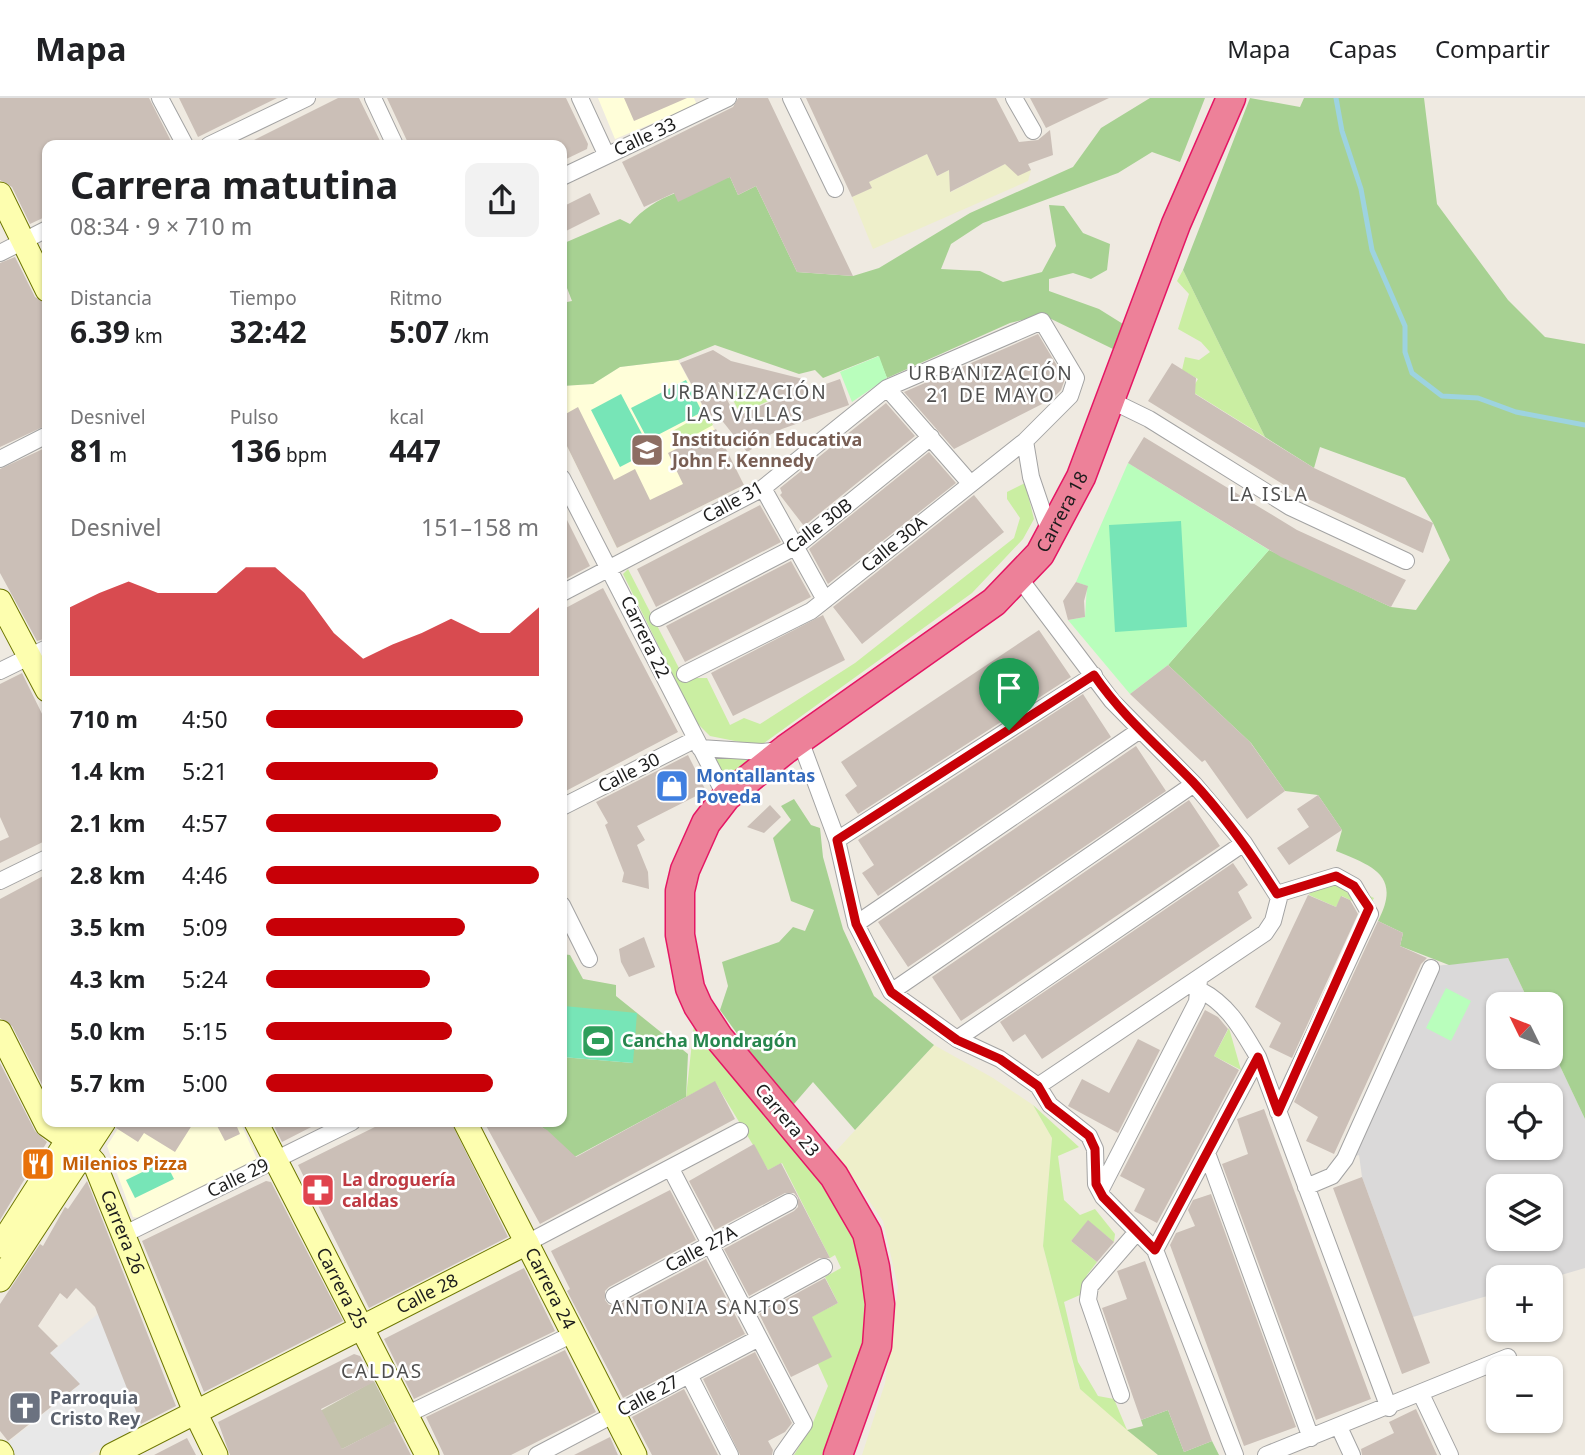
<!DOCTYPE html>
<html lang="es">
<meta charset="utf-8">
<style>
body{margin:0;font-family:"Noto Sans",sans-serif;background:#f2f2f2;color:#202124;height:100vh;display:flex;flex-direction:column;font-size:26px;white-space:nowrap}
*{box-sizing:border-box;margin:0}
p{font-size:23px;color:#757577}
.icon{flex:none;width:38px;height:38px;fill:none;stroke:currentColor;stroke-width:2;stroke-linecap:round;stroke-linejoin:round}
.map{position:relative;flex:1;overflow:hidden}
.sheet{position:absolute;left:42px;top:42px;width:525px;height:987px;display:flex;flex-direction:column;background:#fff;border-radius:14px;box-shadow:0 2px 5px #0004}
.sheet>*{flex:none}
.needle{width:46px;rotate:313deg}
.fabs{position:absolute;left:1486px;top:894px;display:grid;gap:14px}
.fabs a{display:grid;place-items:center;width:77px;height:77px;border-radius:14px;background:#fff;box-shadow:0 2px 5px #0004;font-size:35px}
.pin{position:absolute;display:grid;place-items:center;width:60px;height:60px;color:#fff;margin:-72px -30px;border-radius:50% 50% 50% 0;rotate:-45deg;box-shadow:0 0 7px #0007}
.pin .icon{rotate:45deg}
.round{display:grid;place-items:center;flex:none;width:74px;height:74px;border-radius:14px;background:#f2f2f2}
.summary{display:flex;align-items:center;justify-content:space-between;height:119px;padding:0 28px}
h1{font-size:38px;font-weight:700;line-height:52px}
.stats{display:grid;grid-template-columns:repeat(3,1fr);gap:10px;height:119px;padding:7px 28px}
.stats div{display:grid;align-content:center}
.stats b{font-size:30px;font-weight:700}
.stats small{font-size:19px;font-weight:400}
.stats p{font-size:19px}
.chart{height:196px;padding:14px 28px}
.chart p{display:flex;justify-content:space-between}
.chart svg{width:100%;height:126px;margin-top:7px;fill:#c80007;opacity:.7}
ul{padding:0 28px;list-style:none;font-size:23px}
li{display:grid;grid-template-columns:112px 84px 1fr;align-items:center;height:52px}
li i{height:18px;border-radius:9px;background:#c80007}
header{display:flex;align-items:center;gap:42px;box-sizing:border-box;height:98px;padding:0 35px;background:#fff;border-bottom:2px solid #e0e0e0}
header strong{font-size:33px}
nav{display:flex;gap:38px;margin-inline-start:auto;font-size:24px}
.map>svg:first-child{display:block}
.residential{fill:#dad9d9;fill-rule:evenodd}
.education{fill:#fffed9}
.construction{fill:#c4c3ac}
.farmland{fill:#eeefca}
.grass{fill:#caeea2}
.forest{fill:#a7d192}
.park{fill:#b9febc}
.pitch{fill:#77e5b7}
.parking{fill:#e8e8e8}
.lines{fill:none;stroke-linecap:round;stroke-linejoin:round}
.stream{stroke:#9dd3e0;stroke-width:5}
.building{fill:#cbbfb7;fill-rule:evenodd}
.street-casing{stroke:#a3a3a3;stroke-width:18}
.secondary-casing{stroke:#6d7600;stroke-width:25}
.highway-casing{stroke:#e51664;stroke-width:31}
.street{stroke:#fff;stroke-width:16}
.secondary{stroke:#fdfeaf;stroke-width:23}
.highway{stroke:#ed8199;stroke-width:28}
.route-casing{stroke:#fff;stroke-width:14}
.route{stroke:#c80007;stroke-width:9}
.labels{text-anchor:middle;stroke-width:5;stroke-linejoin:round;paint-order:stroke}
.street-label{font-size:18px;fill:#1c1c1c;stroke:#fff}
.education-label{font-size:18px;font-weight:bold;fill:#785e54;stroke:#fff;text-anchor:start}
.shop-label{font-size:18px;font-weight:bold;fill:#366cbe;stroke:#fff;text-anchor:start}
.leisure-label{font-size:18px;font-weight:bold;fill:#27864d;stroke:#fff;text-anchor:start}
.food-label{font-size:18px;font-weight:bold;fill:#c56008;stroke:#fff;text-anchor:start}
.health-label{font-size:18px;font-weight:bold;fill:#be3a42;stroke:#fff;text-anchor:start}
.worship-label{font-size:18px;font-weight:bold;fill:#5b616d;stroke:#fff;text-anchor:start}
.neighbourhood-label{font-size:19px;letter-spacing:2px;fill:#4f4f4f;stroke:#fff}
</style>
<header>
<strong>Mapa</strong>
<nav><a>Mapa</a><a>Capas</a><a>Compartir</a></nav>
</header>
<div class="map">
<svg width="1585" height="1357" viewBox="0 0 1585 1357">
<rect width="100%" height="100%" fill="#efeae1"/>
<!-- residential -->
<path class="residential" d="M1508 860 1530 906H1498V959H1550L1551 949 1585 1021V1170L1551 1180H1498V1195L1413 1219 1362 1079 1359 1057 1355 1058 1435 868ZM1498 998H1550V1050H1498ZM1498 1088H1550V1141H1498Z"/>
<!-- education -->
<path class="education" d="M598 0H694L697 7 615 41Z
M678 262 744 387 617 450 562 338V288L593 286 620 269Z
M122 1024H240L257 1061 140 1120 133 1119 107 1048Z"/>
<!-- construction -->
<path class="construction" d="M374 1283 395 1324 342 1351 302 1323Z"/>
<!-- farmland -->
<path class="farmland" d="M927 56 937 78 949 72 951 94 1005 66 1031 72 1028 83 873 151 852 99 871 90 869 84Z
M934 947 993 980 1033 1007 1052 1040 1043 1148 1079 1290 1158 1357H862L885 1285 898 1189 883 1123 835 1054Z"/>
<!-- grass -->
<path class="grass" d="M1183 172 1265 339 1191 293 1198 281 1182 272 1185 259 1199 262 1210 254 1201 244 1178 231 1189 196 1177 183Z
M727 291 770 302H771L740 315Z
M706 314 713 327 678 346 671 334Z
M1025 385 1034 421 1023 441 972 495 760 648 710 638 696 624 623 476 628 471 684 580H707L730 627 744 620 760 626 855 565 1014 440 1020 420 1007 401V394Z
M713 656 760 658 727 682Z
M1320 774 1374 800 1368 811 1342 798 1336 809 1309 797Z
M694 926 824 1086 847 1121 861 1164 866 1209 862 1252 825 1357H794L812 1327 828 1288 818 1266 811 1219 838 1205 825 1179 841 1170 835 1157 830 1160 782 1065 768 1072 715 984 686 999Z
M1229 930 1241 972 1214 958Z
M1033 1007 1079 1049 1058 1058 1064 1102 1080 1117 1095 1111 1115 1136 1114 1144 1088 1123 1071 1143 1097 1164 1087 1177 1080 1197 1064 1204 1078 1264 1098 1298 1114 1301 1127 1332 1080 1291 1043 1148 1052 1040Z"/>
<!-- forest -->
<path class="forest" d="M1150 0H1205L1180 64 1152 54 1118 75 983 125 951 146 941 171 980 173 1003 184 1042 174 1056 148 1049 107 1064 108 1083 135 1110 146 1107 172 1091 181 1073 175 1049 181V193L1099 211 1123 226 1113 251 1043 217 1010 225 887 280 878 258 823 280 815 272 799 276 715 247 678 262 620 269 593 286 562 288V205L572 203 562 177V146L620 121 630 126C655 96 693 89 730 79L738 97 756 88 797 174 853 178 879 170 970 115 1073 69 1101 30Z
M1250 0 1300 9 1304 0H1424L1437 106 1508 202 1545 239 1585 246V1021L1551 949 1550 906H1530L1508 860 1449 867 1400 848 1403 835 1378 823C1402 777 1372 768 1336 753L1342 732 1318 697 1285 693 1251 645 1168 567 1269 452 1391 509 1416 512 1450 462 1433 425 1405 380 1320 349 1314 370 1265 339 1183 172Z
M794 701 811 727 820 730 823 759 843 831 874 898 934 947 855 1032 813 984 794 1006 759 966 720 912 728 888 722 864 779 844 793 829 805 833 814 812 791 803 773 740 791 722 781 708Z
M562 856 570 857 583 881 616 887V898L688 956 686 999 569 1062 547 1033 539 1027 543 1024H562V959L633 965 564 908 562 927Z
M1168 1312 1184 1354 1212 1343 1219 1357H1158L1127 1332 1143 1328 1141 1322Z"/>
<!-- park -->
<path class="park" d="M879 258 887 280 852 304 840 274Z
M1128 365 1269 452 1168 567 1130 596 1068 522 1085 519 1087 488 1076 484Z
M1446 890 1471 903 1451 943 1426 930Z"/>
<!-- pitch -->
<path class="pitch" d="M686 282 702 314 648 342 631 310Z
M621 296 651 353 620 369 591 312Z
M1181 423 1187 529 1115 534 1109 427Z
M564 908 637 915 633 965 562 959Z
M165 1063 174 1081 135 1100 126 1082Z"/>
<!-- parking -->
<path class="parking" d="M98 1216 143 1330 88 1357H13L6 1346 79 1287 50 1255Z"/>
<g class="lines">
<!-- stream -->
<path class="stream" d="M1336 0 1342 33 1361 91 1372 152 1405 228V254L1412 275 1442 298 1478 300 1516 314 1585 327"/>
</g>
<!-- building -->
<path class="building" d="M0 0H149L173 47H47V118L30 126 12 89 0 82Z
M179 0H277L198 39Z
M338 0H359L382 47H244Z
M387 0H566L588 46 587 51 562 63V47H425L422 42 409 47Z
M624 0H687L634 23Z
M738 0H768L853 178 797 174 756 88 738 97 730 79 678 104 674 95 644 109 622 64 733 9Z
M806 0H996L1019 44 1038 42 1050 32 1053 57 1028 66 1031 72 1018 78 1005 66 950 94 949 72 937 78 927 56 869 84 872 90 852 99Z
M1030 0H1109L1046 30Z
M590 95 600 116 562 135V109Z
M15 159 35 199 47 206V327L0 349V165Z
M1038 236 1065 281 1061 292 1052 301 954 351 904 294Z
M713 252 731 263 803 281 806 293 840 281 849 307 782 331 750 346 752 351 747 354 716 315 709 319 680 265ZM718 284 778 300 736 319Z
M1172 265 1196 280 1195 296 1314 370 1433 425 1423 455 1302 398 1148 303Z
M886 305 915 338 804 428 780 397 782 395 780 390Z
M578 309 614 382 635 371 650 402 683 386 668 355 716 331 744 387 617 450 562 338V318Z
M1144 339 1297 432 1406 482 1391 509 1281 459 1128 365Z
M47 349V540L37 543 0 475V371Z
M929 354 956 385 828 486 809 451Z
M974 397 1004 434 862 546 833 509Z
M760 407 781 444 656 509 637 471Z
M562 412 590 468 562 483Z
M791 463 811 499 685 564 666 528Z
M1076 484 1088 488 1084 503 1085 519 1068 522 1063 503Z
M603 490 678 634 562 695V512Z
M823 517 845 562 733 618 711 575Z
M1039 532 1071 579 858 716 845 697 857 688 841 664Z
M1168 567 1250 644 1285 693 1247 721 1205 662 1202 664 1130 596Z
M22 575 47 626V742L0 765V743L9 739 0 719V586Z
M1083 596 1111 639 878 798 862 775 874 767 858 742Z
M1136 648 1166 693 908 869 878 824Z
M688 657 706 693 637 728 645 742 637 747 648 774 649 791 622 784 624 775 605 727 608 725 596 704Z
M1318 697 1342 732 1289 767 1277 750 1309 729 1297 711Z
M1189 702 1220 748 961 923 932 879Z
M770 707 781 719 764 735 747 729Z
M1233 765 1248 787 1238 794 1252 820 1042 961 1025 936 1013 944 1000 924Z
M47 776V996L12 928 0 920V801Z
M1308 797 1336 809 1341 798 1350 802 1358 816 1292 960 1269 949 1281 925 1255 909Z
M1378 823 1403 835 1400 848 1427 860 1421 866 1334 1056 1306 1043 1318 1019 1294 1004Z
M644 839 655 869 629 879 621 864 619 851Z
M1205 912 1218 919 1228 931 1214 958 1239 972 1157 1125 1134 1113 1145 1091 1120 1078Z
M1138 941 1160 952 1118 1035 1068 1008 1082 981 1109 995Z
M0 965 35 1033 47 1044 0 1122Z
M715 983 735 1021 540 1126 484 1024H532L547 1032 576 1059Z
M1264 1011 1371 1301 1316 1322 1222 1066 1248 1056 1237 1021Z
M118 1024H194L175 1054 144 1035 138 1044 116 1030Z
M215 1024H235L240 1036 225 1043Z
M272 1024H321L282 1044Z
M385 1024H451L508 1139 369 1210 298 1067Z
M754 1046 768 1072 781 1065 830 1160H819L749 1198 724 1151 794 1113 798 1109V1100L794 1095H785L715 1132 689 1083Z
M1362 1079 1430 1265 1402 1276 1333 1090Z
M87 1083 176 1308 141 1326 95 1209 76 1190 67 1201 60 1195 38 1228 58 1248 50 1255 80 1286 8 1343 0 1333V1206L40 1146 43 1148 65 1109 68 1111Z
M266 1083 271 1084 343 1223 204 1294 142 1143Z
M670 1092 696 1142 609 1189 605 1193V1202L609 1207H619L706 1161 745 1236 623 1300 567 1193 570 1191 551 1153Z
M1211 1096 1296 1329 1244 1348 1170 1147 1176 1135 1195 1128 1188 1112 1193 1102Z
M1088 1122 1114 1144 1097 1164 1071 1143Z
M1145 1163 1212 1343 1184 1354 1168 1312 1141 1322 1102 1210 1127 1201 1117 1173Z
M524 1170 555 1233 414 1301 384 1241Z
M825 1180 838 1205 812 1219 832 1259 791 1279 759 1216Z
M565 1252 596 1314 511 1357H444L426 1319Z
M755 1254 792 1325 785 1334 768 1343 773 1352 772 1357H740L703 1281Z
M354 1256 360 1258 374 1284 321 1311 342 1351 394 1324 411 1357H230L218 1324Z
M684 1291 718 1357H652L632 1319Z
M1416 1311 1437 1357H1362L1361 1351 1394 1335 1389 1324Z
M610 1339 618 1357H574Z
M187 1340 196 1357H154Z"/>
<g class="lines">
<defs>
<path id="street" d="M160 0 185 47
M373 0 395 47
M580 0 606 56
M791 0 835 91
M1014 0 1033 33
M209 47 307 0
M562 79 728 0
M0 155 47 131
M887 290 970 385
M1110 302 1149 321 1290 409 1406 463
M1025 343 1031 379 1051 438
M0 361 47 337
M562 380 726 699
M763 390 825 502
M1020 481 1112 603 1194 686 1244 745 1279 800 1273 823 1265 835 1038 988
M562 495 763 390 887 290 1042 223 1076 280 1070 298 1025 343 811 513 685 576
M658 520 795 449 931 339
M0 573 47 550
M800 642 837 742 856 826 891 894 957 941 1000 961 1038 988 1050 1007 1089 1038 1095 1051 1096 1086 1103 1099 1155 1152 1235 1357
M700 650 762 654 780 652
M562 709 696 641
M837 742 1094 577
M0 783 47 760
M1277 796 1336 778 1354 788 1370 816 1278 1014
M562 807 589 861
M856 826 1140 632
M1200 892C1229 907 1242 932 1258 959L1389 1310
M891 894 1194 686
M957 941 1244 745
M1207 1055 1311 1340
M671 1071 804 1326 782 1357
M1306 1089 1332 1078 1345 1061 1431 870
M1100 1093 1197 904 1199 882
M123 1137 352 1024
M527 1145 740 1033
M1155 1152 1258 959
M614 1198 789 1104
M745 1212 824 1169
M689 1277 730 1357
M1421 1296 1450 1357
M1121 1297 1088 1202 1090 1188 1136 1135
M406 1317 573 1236
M1339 1329 1352 1357
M537 1357 759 1240
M1266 1357 1508 1259"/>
<g id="secondary">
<path d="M0 96 47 192"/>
<path d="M0 503 47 592"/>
<path id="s1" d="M0 934 47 1027 85 1054 94 1064 195 1314 216 1357"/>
<path id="s2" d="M256 1024 427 1357"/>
<path id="s3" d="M465 1024 635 1357"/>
<path d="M0 1148 79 1024"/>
<path d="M0 1182 104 1024"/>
<path d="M0 1354 2 1357"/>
<path id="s4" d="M112 1357 527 1145"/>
</g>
<g id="highway">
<path id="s5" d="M838 1357 877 1248 880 1206 875 1169 867 1135 834 1078 719 940 698 908 690 890 680 837V793L685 772 706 725 726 699 786 651 994 504 1040 456 1081 379 1176 126 1231 0"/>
</g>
</defs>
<!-- street casing -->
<use href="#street" class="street-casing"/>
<!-- secondary casing -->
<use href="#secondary" class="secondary-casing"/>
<!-- highway casing -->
<use href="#highway" class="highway-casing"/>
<!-- street -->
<use href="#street" class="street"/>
<!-- secondary -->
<use href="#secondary" class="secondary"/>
<!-- highway -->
<use href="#highway" class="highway"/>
</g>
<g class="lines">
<defs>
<path id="route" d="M1094 577C1122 618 1159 649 1193 684 1225 718 1252 757 1277 796L1336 778 1354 788 1369 810 1278 1014 1258 959 1155 1152 1103 1099 1096 1086 1095 1051 1089 1038 1049 1007 1038 988 1000 961 957 942 891 894 856 826 837 742Z"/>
</defs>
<!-- route casing -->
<use href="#route" class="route-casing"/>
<!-- route -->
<use href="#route" class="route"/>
</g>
<!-- icons -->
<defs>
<symbol id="university-square" viewBox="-11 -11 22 22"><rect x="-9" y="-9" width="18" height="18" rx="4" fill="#8d6e63" stroke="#fff"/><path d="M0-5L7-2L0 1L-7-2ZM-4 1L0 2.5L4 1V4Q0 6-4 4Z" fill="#fff"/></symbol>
<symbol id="shop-square" viewBox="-11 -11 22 22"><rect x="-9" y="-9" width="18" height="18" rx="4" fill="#3f7fe0" stroke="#fff"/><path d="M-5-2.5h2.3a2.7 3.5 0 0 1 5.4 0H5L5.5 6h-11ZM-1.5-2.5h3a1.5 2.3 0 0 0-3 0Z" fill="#fff"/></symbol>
<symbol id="stadium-square" viewBox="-11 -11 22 22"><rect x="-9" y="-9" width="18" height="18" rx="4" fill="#2e9e5b" stroke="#fff"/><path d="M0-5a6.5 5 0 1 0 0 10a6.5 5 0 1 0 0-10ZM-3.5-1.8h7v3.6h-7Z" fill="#fff"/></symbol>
<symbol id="restaurant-square" viewBox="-11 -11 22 22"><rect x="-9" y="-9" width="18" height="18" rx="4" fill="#e8710a" stroke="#fff"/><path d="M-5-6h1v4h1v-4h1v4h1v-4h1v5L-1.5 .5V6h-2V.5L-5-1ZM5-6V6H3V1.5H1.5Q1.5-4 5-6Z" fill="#fff"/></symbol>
<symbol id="pharmacy-square" viewBox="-11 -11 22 22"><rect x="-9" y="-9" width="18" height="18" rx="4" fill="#e0444e" stroke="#fff"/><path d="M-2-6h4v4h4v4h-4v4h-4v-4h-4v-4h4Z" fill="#fff"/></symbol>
<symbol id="church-square" viewBox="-11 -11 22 22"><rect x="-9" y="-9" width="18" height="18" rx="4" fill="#6b7280" stroke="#fff"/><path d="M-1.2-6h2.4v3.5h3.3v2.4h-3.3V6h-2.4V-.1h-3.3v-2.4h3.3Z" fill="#fff"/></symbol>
</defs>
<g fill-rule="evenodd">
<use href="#university-square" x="628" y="333" width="38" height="38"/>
<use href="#shop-square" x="653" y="669" width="38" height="38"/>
<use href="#stadium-square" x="579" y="924" width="38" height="38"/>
<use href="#restaurant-square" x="19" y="1047" width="38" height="38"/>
<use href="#pharmacy-square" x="299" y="1073" width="38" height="38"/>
<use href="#church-square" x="6" y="1291" width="38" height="38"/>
</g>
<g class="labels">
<!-- street labels -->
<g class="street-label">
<text transform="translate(645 39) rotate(-25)" y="6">Calle 33</text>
<text transform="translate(733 404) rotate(-29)" y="6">Calle 31</text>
<text dy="6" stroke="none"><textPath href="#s5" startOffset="1183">Carrera 18</textPath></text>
<text transform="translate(819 428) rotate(-37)" y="6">Calle 30B</text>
<text transform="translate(894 446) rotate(-39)" y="6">Calle 30A</text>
<text transform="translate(645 539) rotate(64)" y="6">Carrera 22</text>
<text transform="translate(629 675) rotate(-27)" y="6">Calle 30</text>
<text transform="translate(787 1022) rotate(50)" y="6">Carrera 23</text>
<text transform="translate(238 1080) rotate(-26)" y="6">Calle 29</text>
<text dy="6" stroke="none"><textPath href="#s1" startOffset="240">Carrera 26</textPath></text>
<text transform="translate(701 1151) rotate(-28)" y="6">Calle 27A</text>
<text dy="6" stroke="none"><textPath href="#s2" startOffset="187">Carrera 25</textPath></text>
<text dy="6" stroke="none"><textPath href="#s3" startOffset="187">Carrera 24</textPath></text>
<text dy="6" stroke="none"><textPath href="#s4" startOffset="354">Calle 28</textPath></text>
<text transform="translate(648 1298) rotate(-28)" y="6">Calle 27</text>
</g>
<!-- education labels -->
<g class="education-label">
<text x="672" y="348">Institución Educativa<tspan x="672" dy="21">John F. Kennedy</tspan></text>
</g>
<!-- shop labels -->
<g class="shop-label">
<text x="696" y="684">Montallantas<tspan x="696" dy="21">Poveda</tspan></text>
</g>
<!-- leisure labels -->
<g class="leisure-label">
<text x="622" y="949">Cancha Mondragón</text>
</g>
<!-- food labels -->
<g class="food-label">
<text x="62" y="1072">Milenios Pizza</text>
</g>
<!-- health labels -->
<g class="health-label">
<text x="342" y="1088">La droguería<tspan x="342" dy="21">caldas</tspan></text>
</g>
<!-- worship labels -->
<g class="worship-label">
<text x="50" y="1306">Parroquia<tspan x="50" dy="21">Cristo Rey</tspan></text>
</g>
<!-- neighbourhood labels -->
<g class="neighbourhood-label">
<text x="991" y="282">URBANIZACIÓN<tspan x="991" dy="22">21 DE MAYO</tspan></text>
<text x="745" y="301">URBANIZACIÓN<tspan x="745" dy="22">LAS VILLAS</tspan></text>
<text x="1269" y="403">LA ISLA</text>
<text x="706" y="1216">ANTONIA SANTOS</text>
<text x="382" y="1280">CALDAS</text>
</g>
</g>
</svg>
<div class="fabs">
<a><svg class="needle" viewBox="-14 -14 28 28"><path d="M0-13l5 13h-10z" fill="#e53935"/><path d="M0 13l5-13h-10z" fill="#757577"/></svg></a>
<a><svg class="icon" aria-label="locate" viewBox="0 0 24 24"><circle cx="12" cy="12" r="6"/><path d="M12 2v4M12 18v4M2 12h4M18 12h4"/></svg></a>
<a><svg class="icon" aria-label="layers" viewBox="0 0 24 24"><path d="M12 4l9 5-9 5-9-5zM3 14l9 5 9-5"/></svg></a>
<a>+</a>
<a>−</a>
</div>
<div class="pin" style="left:1009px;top:632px;background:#1e9e55"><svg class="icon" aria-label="arrive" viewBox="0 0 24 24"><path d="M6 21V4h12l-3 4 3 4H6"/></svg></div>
<section class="sheet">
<div class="summary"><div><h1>Carrera matutina</h1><p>08:34 · 9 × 710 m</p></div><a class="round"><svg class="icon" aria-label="share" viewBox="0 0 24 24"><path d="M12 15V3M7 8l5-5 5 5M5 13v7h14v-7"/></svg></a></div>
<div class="stats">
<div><p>Distancia</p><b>6.39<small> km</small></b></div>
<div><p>Tiempo</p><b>32:42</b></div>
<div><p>Ritmo</p><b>5:07<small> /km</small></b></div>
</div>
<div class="stats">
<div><p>Desnivel</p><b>81<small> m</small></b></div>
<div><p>Pulso</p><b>136<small> bpm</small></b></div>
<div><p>kcal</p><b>447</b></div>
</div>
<div class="chart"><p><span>Desnivel</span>151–158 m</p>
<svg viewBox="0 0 160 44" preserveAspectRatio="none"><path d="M0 44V20L10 15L20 11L30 15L40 15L50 15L60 6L70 6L80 15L90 29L100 38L110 33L120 29L130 24L140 29L150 29L160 20V44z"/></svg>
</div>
<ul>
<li><b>710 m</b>4:50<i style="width:94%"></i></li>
<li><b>1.4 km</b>5:21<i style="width:63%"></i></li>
<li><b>2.1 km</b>4:57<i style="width:86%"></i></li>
<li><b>2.8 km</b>4:46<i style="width:100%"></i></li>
<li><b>3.5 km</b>5:09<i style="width:73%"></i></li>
<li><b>4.3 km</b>5:24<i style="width:60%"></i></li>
<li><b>5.0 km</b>5:15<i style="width:68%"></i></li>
<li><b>5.7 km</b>5:00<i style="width:83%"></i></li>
</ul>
</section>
</div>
